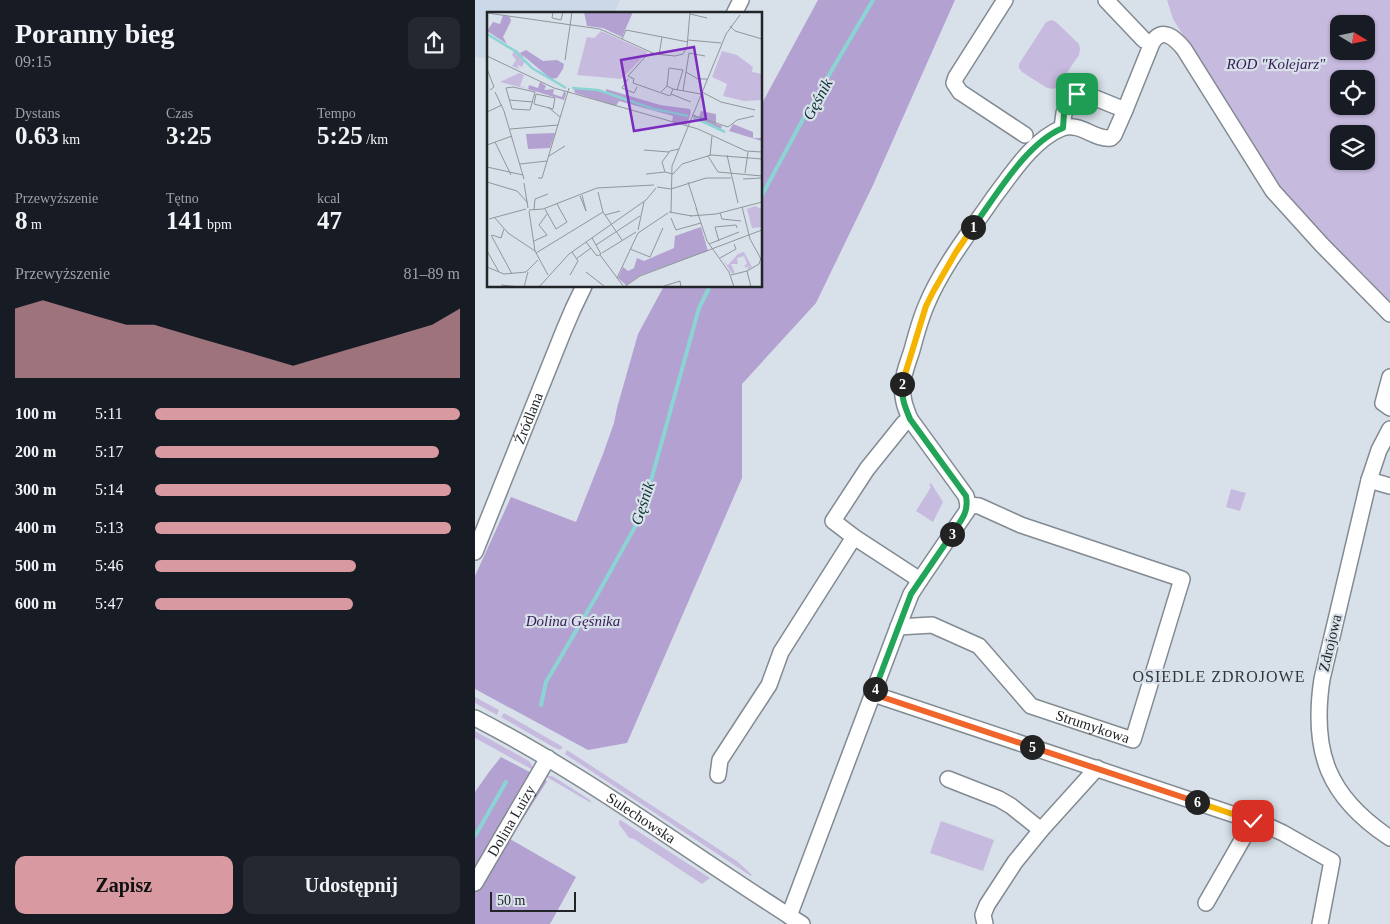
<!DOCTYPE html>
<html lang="pl">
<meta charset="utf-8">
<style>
body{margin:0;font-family:Georgia,serif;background:#242831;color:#f1f3f6;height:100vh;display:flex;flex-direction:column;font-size:19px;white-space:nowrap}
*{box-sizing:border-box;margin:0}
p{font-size:16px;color:#9ea1a6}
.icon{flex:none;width:28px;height:28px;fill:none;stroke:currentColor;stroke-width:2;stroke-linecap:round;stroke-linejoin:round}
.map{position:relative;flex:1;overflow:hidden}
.side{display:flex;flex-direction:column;background:#171b24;width:475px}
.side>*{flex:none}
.needle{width:32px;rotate:100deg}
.controls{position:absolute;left:855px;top:15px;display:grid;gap:10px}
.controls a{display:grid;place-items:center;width:45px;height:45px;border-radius:10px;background:#171b24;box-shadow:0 1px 4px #0004;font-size:25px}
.scale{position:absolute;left:15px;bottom:12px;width:86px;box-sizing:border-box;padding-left:5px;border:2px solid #222528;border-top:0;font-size:14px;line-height:18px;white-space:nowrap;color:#222528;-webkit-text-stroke:4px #d8e1e9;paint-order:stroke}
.pin{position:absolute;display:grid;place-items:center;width:42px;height:42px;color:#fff;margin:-21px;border-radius:10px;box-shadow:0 2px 8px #0006}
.km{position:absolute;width:25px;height:25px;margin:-12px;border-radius:50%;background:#222;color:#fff;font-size:14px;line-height:25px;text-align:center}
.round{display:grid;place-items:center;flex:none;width:52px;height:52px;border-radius:10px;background:#242831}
.overview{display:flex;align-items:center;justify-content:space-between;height:85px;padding:0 15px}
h1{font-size:28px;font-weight:700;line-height:38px}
.metrics{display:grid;grid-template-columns:repeat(3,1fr);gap:8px;height:85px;padding:5px 15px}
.metrics div{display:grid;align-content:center}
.metrics b{font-size:25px;font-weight:700}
.metrics small{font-size:14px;font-weight:400}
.metrics p{font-size:14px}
.chart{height:140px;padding:10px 15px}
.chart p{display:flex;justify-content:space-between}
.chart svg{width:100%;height:90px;margin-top:5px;fill:#d899a1;opacity:.7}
.button{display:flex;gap:10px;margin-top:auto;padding:10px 15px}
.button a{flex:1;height:58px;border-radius:10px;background:#d899a1;color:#111;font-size:20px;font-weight:700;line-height:58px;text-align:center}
.button a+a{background:#242831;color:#f1f3f6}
ul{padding:0 15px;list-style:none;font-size:16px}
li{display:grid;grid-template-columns:80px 60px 1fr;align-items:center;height:38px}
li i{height:12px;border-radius:6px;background:#d899a1}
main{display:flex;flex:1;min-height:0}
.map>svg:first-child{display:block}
.built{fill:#cad8e7}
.green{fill:#c7badf;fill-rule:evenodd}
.forest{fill:#b3a1d2}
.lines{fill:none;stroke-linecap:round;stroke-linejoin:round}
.stream{stroke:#8bd4d3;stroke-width:4}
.minor-casing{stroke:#828a92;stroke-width:18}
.minor{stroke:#fff;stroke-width:15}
.split-1-casing{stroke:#fff;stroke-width:10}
.split-2-casing{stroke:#fff;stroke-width:10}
.split-3-casing{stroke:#fff;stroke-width:10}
.split-4-casing{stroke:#fff;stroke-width:10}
.split-5-casing{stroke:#fff;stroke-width:10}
.split-6-casing{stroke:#fff;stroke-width:10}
.split-7-casing{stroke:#fff;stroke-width:10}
.split-1{stroke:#22a559;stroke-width:6}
.split-2{stroke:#f5b400;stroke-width:6}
.split-3{stroke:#22a559;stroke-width:6}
.split-4{stroke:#22a559;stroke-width:6}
.split-5{stroke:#f0652b;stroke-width:6}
.split-6{stroke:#f0652b;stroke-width:6}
.split-7{stroke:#f5b400;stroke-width:6}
.labels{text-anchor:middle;stroke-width:4.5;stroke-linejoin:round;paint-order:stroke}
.park-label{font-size:15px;font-style:italic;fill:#361c57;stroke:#d8e1e9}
.street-label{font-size:15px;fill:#222528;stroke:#d8e1e9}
.water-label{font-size:16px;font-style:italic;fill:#0c3131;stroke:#d8e1e9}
.neighbourhood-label{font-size:16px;letter-spacing:1px;fill:#2f353c;stroke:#d8e1e9}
.inset-river{fill:none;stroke:#8bd4d3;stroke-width:2.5}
.inset-road{fill:none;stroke:#8f969c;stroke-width:1}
.view{fill:#7b2cbf;fill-opacity:0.15;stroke:#7b2cbf;stroke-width:2.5}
.inset-edge{fill:none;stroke:#222528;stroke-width:2.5}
</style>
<main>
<section class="side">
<div class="overview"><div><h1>Poranny bieg</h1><p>09:15</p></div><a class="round"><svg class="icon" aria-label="share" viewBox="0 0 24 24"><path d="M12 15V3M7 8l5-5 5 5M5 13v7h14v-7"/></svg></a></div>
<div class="metrics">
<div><p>Dystans</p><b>0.63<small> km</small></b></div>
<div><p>Czas</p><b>3:25</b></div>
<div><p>Tempo</p><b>5:25<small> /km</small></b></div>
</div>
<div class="metrics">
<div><p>Przewyższenie</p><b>8<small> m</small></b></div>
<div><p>Tętno</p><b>141<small> bpm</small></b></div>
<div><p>kcal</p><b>47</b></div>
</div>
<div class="chart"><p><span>Przewyższenie</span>81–89 m</p>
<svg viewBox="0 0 160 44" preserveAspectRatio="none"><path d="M0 44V10L10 6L20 10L30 14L40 18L50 18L60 22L70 26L80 30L90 34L100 38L110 34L120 30L130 26L140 22L150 18L160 10V44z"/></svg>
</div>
<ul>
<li><b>100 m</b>5:11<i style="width:100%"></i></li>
<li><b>200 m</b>5:17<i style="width:93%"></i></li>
<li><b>300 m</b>5:14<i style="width:97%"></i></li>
<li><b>400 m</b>5:13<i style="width:97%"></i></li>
<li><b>500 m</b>5:46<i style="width:66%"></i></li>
<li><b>600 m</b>5:47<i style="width:65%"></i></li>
</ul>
<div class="button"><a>Zapisz</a><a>Udostępnij</a></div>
</section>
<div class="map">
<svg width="915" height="924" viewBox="0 0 915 924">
<rect width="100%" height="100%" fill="#d8e1e9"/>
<!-- built -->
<path class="built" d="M0 0H145L138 14H14V59L0 57Z"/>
<!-- green -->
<path class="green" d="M692 0H915V303L884 269 866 254 831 216 800 181 750 104 698 19ZM864 24H891V51H864ZM864 79H891V106H864ZM864 134H891V161H864Z
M577 20 581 22 604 44 605 49 604 55 582 87 578 89 572 88 547 72 544 68V64L571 22Z
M456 483 468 502 458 522 441 511 456 487 454 485Z
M756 489 771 493 765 511 751 507Z
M0 697 24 710 22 715 0 703Z
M29 713 88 747 85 750 78 747 26 717Z
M0 731 54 761 57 765 58 770 0 738Z
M92 750 242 848 263 862 277 875 276 876 90 754Z
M72 775 79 777 115 800 116 803 70 776Z
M145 820 147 821 235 878 227 884 159 839 154 838 144 824V821Z
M466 821 519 840 508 871 455 853Z"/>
<!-- forest -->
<path class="forest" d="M343 0H480L398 185 341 303 267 384V478L152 743 113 750 0 689V576L36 497 101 522 128 454 139 423 142 408 163 334 189 286H286V105Z
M26 757 72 781 35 839 101 877 75 924H0V792L14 772Z"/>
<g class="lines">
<!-- stream -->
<path class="stream" d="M286 197 327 121 398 0
M66 705 71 682 121 597 161 525 177 477 224 308 235 286
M0 836 31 782"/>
<defs>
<g id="minor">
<path d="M530 0 481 77 479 83 485 92 550 135"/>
<path d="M631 0 669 40"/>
<path d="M259 14 266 0"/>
<path d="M587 128C606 122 619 140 636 138L639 135 650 110"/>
<path d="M915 377 908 403 915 408"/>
<path d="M435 419 491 496 493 505 492 511 445 580"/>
<path d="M915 429 904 450 894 480 847 679C836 752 853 797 915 838"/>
<path d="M894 480 915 486"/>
<path id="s1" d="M0 552 89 330 98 309 109 286"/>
<path id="s2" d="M423 627 457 625 504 646 556 706 658 740 707 579 546 525 504 506 493 505"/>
<path d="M398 694 793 826 808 833 857 861 845 924"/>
<path id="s3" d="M0 718C115 777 218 856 327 924"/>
<path d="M243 775 245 760 294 685 306 652 379 537"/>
<path d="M473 779 524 799 536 806 566 830"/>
<path id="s4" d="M0 883 73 758"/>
<path d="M731 903 778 821"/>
<path d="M314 916 423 627 436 594 445 580 379 537 358 521 392 469 429 423 435 419C430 407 426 396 428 382 429 371 434 360 437 350 441 335 445 320 451 306 467 267 495 232 519 197 538 172 558 140 587 128L589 113 602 94 608 93 650 110 677 43C687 26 700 38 709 49L798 191 847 245 915 314"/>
<path d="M510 924 508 915 512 905 540 862 566 830 622 768"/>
</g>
</defs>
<!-- minor casing -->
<use href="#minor" class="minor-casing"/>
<!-- minor -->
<use href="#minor" class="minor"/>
</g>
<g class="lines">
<defs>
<path id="split-1" d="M498 227C521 196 551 143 588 128L589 113 602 94"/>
<path id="split-2" d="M427 384 451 306 458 292 481 252 498 227"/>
<path id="split-3" d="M427 384C426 397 430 407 435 419L491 496C494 513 486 520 477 534"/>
<path id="split-4" d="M400 689 436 594 477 534"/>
<path id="split-5" d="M400 689 398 694 557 747"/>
<path id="split-6" d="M557 747 722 802"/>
<path id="split-7" d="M722 802 778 821"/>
</defs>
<!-- split-1 casing -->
<use href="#split-1" class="split-1-casing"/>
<!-- split-2 casing -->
<use href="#split-2" class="split-2-casing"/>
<!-- split-3 casing -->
<use href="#split-3" class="split-3-casing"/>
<!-- split-4 casing -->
<use href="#split-4" class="split-4-casing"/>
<!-- split-5 casing -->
<use href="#split-5" class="split-5-casing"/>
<!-- split-6 casing -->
<use href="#split-6" class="split-6-casing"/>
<!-- split-7 casing -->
<use href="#split-7" class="split-7-casing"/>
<!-- split-1 -->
<use href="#split-1" class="split-1"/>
<!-- split-2 -->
<use href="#split-2" class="split-2"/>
<!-- split-3 -->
<use href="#split-3" class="split-3"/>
<!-- split-4 -->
<use href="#split-4" class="split-4"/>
<!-- split-5 -->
<use href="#split-5" class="split-5"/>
<!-- split-6 -->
<use href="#split-6" class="split-6"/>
<!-- split-7 -->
<use href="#split-7" class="split-7"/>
</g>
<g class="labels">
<!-- park labels -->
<g class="park-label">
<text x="801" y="69">ROD "Kolejarz"</text>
<text x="98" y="626">Dolina Gęśnika</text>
</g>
<!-- street labels -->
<g class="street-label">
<text dy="5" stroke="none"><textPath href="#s1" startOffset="144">Źródlana</textPath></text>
<text transform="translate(855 643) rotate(-77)" y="5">Zdrojowa</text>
<text dy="5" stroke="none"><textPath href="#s2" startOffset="230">Strumykowa</textPath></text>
<text dy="5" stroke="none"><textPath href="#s3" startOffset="194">Sulechowska</textPath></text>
<text dy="5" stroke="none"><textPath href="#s4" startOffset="72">Dolina Luizy</textPath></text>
</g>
<!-- water labels -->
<g class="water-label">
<text transform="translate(342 99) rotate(-61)" y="6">Gęśnik</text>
<text transform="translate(167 503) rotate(-72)" y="6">Gęśnik</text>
</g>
<!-- neighbourhood labels -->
<g class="neighbourhood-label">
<text x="744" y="682">OSIEDLE ZDROJOWE</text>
</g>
</g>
<!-- overview -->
<g transform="translate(12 12)">
<rect width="275" height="275" fill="#d8e1e9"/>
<path d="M114 19 161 40 134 67 90 63 100 25 107 26ZM28 37 37 44 34 47 38 49 35 55 30 53 32 57 25 54 29 48 25 43ZM235 39 250 43 266 55 265 60 275 62V88L257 89 236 84 240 72 225 65ZM32 61 37 63 33 74 41 77 13 70ZM268 194 275 197V215L265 216 260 197ZM257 240 265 255 260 258 262 253 259 256 257 254 260 252 257 244 250 246 251 252H244L248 261 245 262 235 246 243 256 241 253 251 242Z" fill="#c7badf"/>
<path d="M97 0H146L135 25 116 16 100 14ZM16 3 23 5 24 9 16 25 20 32 0 19 6 10 13 12ZM39 38 56 49 70 48 77 52 76 57 70 66 64 67 33 41ZM53 70 59 74 57 78 67 77 66 82 75 85 77 79 79 81 77 88 41 77 42 73 51 76ZM98 76 119 80V77L173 93 203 97 204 100 200 113 185 110 186 104 132 89 129 94 88 81 87 77ZM214 99 229 102V112L235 114 234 117 206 107 207 103 212 105ZM246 112 266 120V126H275V129L242 119ZM68 121 63 136 41 137 39 122ZM214 215 221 239 154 263 139 273 131 266 136 255 141 259 147 256 150 246 157 249 187 236 188 224Z" fill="#b3a1d2"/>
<path class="inset-river" d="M0 22 28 39 45 56 79 76M85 76 111 78 167 97 201 104M208 106 238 120"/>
<path class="inset-road" d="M66 0 65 6 74 8 76 0M0 1 113 17 168 42 188 44 196 42 200 35 203 0M203 2 220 6M243 14 248 19 275 27M239 22 253 3M135 27 139 18 201 30M201 28 234 31M167 41 159 44 141 64 147 67 146 71 183 84 186 77 214 82M172 43 175 25M0 44 67 76 211 117 259 139 275 140M78 48 85 0M0 57 7 75 3 78M199 60 211 67H220M141 67 135 76 147 81 150 75M180 74 182 56 196 58 190 78M26 75 48 80 43 98 25 97 19 76ZM196 79 202 41 218 44M8 80 17 99 37 167M174 80 180 74 186 77M215 80 234 90 268 98M49 82 68 86 66 97 47 92ZM184 82 204 90M22 88 46 90M61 95 73 105M0 100 15 93M205 103 241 115 250 108 267 104M23 117 71 113M8 130 24 163M0 133 25 124M157 138 182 140M240 143 251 191M62 144 78 134M221 144 231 160 275 164M223 144 225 124M33 152 60 149M0 155 36 163M178 160 186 162 195 152 224 143 275 147M178 160 175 150 183 139 192 137M258 161 261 140M159 162 178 160M51 166H55L82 76M256 167 275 166M0 170 30 179 41 191M201 170 210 198M37 171 41 196M170 175 184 177 219 166H244M111 180 116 200 135 228M93 184 99 199 95 183M255 195 263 227 274 247M209 196 220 229 242 260 247 275M58 197 69 217 80 210 70 192M42 198 56 197 110 176 167 173M47 198 48 187 61 182M42 199 48 239 61 263M182 200 205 204M184 201 185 154 239 22M233 201 235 207 254 209M118 203 133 199M203 204 229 202 275 190M8 206 21 221 48 239M184 206 189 218 214 211M2 207 39 197M151 218 157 190M4 223 25 262M5 223 14 226 17 217M47 229 60 223 52 213 60 202M232 229 228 215 249 213 250 216M99 230 110 244 114 242 105 226M222 232 252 220M109 233 153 204M143 237 163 245 176 216M0 239 12 260M49 241 116 200M115 241 149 220M113 243 137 275M233 246 249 237 247 232M89 247 104 236M0 255 17 262 39 260 51 248M260 259 264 275M99 260 117 274M83 263 91 249 85 240M244 263 260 259 272 252 274 246M130 266 151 221 181 201M14 273 33 275M37 275 41 260M52 275 82 242 159 188 169 176M137 275 153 264 275 218M174 275 193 269 194 275"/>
<path class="view" d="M207 35 219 107 147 119 134 48Z"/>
<rect width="275" height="275" class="inset-edge"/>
</g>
</svg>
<div class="controls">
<a><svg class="needle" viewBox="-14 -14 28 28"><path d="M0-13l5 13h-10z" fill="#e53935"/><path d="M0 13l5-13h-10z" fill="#9ea1a6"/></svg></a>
<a><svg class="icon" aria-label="locate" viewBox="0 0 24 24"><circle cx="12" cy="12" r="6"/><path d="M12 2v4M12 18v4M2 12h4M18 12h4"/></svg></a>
<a><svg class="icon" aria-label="layers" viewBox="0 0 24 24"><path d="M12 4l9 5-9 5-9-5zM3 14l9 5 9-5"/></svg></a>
</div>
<div class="scale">50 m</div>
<div class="pin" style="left:602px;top:94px;background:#1e9e55"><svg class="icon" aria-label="arrive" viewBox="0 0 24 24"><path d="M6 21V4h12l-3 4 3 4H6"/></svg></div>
<div class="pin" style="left:778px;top:821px;background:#d93025"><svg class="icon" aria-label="check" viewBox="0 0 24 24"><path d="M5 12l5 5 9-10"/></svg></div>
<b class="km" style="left:498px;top:227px">1</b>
<b class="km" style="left:427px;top:384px">2</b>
<b class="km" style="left:477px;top:534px">3</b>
<b class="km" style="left:400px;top:689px">4</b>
<b class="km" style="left:557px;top:747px">5</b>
<b class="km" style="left:722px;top:802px">6</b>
</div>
</main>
